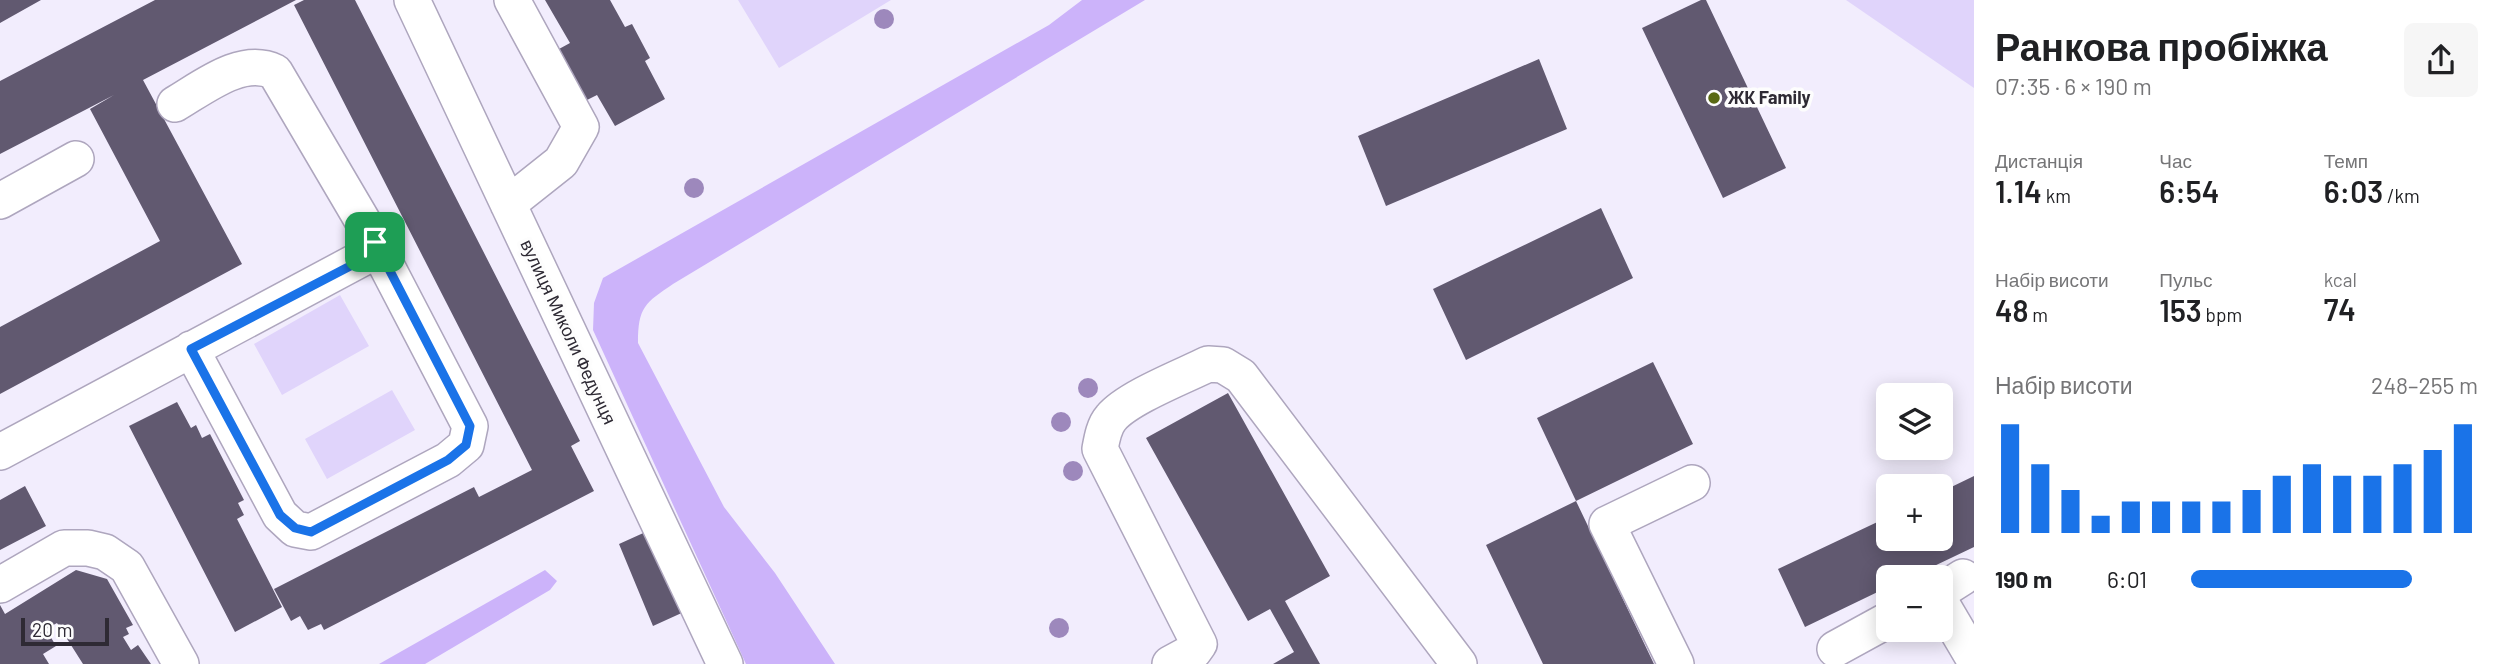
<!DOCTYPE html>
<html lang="uk">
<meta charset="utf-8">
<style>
body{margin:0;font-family:Barlow,sans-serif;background:#f6f6f6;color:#202124;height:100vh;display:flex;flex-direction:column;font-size:26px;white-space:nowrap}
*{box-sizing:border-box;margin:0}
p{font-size:23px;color:#757577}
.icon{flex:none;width:38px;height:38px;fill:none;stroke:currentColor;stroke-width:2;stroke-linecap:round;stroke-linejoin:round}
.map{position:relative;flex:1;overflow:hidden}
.details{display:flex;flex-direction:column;background:#fff;width:525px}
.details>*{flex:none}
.fabs{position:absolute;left:1876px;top:383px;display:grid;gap:14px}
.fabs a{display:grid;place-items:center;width:77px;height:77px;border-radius:10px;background:#fff;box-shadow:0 4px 18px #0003;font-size:35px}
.scale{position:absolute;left:21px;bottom:18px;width:88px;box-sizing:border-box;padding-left:7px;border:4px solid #2e2a34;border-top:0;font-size:19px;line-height:24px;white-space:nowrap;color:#2e2a34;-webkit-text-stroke:5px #fdfdfd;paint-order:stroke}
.pin{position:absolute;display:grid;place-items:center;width:60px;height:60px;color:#fff;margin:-30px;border-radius:14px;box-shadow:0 4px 10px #0006}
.round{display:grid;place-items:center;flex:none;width:74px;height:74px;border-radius:10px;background:#f6f6f6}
.summary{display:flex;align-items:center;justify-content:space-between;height:119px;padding:0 21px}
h1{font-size:38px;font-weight:600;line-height:52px}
.stats{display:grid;grid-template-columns:repeat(3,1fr);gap:10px;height:119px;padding:7px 21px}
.stats div{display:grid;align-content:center}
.stats b{font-size:30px;font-weight:600}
.stats small{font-size:19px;font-weight:400}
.stats p{font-size:19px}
.chart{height:196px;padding:14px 21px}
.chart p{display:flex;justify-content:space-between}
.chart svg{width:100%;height:126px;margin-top:7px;stroke:#1a73e8;stroke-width:6}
ul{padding:0 21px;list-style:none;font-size:23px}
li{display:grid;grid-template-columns:112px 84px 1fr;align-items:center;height:52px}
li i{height:18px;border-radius:9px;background:#1a73e8}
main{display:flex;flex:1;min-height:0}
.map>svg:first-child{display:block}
.green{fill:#e0d4fb}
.forest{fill:#ccb3fa}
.building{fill:#615970}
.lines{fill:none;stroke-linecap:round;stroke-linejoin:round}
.minor-casing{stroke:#aea6be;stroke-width:38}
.minor{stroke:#fff;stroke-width:35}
.tree{fill:#9d88bc}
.route-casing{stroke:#fff;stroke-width:14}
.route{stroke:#1a73e8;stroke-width:9}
.poi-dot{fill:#596913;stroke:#fdfdfd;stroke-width:2.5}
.labels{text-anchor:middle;stroke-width:7;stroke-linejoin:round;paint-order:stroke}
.poi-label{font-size:18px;font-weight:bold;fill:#2e2a34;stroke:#fdfdfd;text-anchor:start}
.street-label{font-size:18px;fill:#2e2a34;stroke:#fdfdfd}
</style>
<main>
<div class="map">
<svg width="1974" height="664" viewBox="0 0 1974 664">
<rect width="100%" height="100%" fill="#f2edfd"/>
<!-- green -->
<path class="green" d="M738 0H891L779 68Z
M1846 0H1974V88Z
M340 295 369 346 282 395 254 344Z
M392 390 415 430 327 479 305 439Z"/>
<!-- forest -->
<path class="forest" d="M1082 0H1145L673 284C645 303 638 307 638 343L724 507 775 573 835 664H746L593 330 594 303 603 278 1049 25Z
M545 570 557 581 550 590 425 664H379Z"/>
<!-- building -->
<path class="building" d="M0 0H41L0 23Z
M155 0H296L143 80 242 264 0 394V327L160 241 90 109 114 95 0 154V81Z
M304 0H355L580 441 571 446 594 491 324 630 321 624 308 630 300 616 291 621 274 589 474 487 479 497 532 470 294 5Z
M545 0H610L625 27 632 24 650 58 645 61 665 99 615 126 597 95 587 100 573 76 559 49 570 43Z
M1701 0H1706L1786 168 1723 198 1642 28Z
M1539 59 1567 129 1386 206 1358 136Z
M1601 208 1633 278 1466 360 1433 289Z
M1653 362 1693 444 1576 501 1537 418Z
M1228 393 1330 576 1285 601 1320 664H1273L1294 652 1270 609 1248 621 1146 438Z
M177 402 191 428 196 425 202 438 210 434 244 500 238 503 244 515 237 519 282 607 235 632 129 426Z
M1974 476V547L1909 578H1888V587L1805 627 1778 569 1888 517V539H1941V492Z
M25 486 46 526 0 550V500Z
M1576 501 1654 664H1543L1486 545Z
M650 530 686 611 653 626 619 544Z
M76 570 107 579 133 625 126 628 129 634 123 637 131 650 138 645 151 664H83L57 623 46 629 56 646 43 654 49 664H0V605L5 614Z"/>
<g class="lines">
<defs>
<path id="minor" d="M412 0 725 664
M0 201 76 159
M508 204 561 162 581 127 512 0
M191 349 280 515 295 529 311 532 448 460 466 445 470 426 383 259 372 253
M0 452 372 253 375 242 275 72C242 56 204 87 175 104
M0 585 64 548H88L105 552 127 567 181 664
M1941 591 1963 577
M1941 603 1974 659
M1835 649 1888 620
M1170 664 1194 651 1199 644 1100 449C1102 438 1104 426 1111 418 1127 398 1184 376 1208 364L1223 365 1241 376 1459 664
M1676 664 1607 524 1692 483"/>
</defs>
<!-- minor casing -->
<use href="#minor" class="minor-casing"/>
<!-- minor -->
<use href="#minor" class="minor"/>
</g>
<!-- trees -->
<g class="tree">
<circle cx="884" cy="19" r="10"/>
<circle cx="694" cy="188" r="10"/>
<circle cx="1088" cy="388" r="10"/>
<circle cx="1061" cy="422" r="10"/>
<circle cx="1073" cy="471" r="10"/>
<circle cx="1059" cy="628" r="10"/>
</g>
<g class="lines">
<defs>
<path id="route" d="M375 242 470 426 466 445 448 460 311 532 295 528 280 515 191 349 356 263 372 253Z"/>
</defs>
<!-- route casing -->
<use href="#route" class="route-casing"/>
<!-- route -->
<use href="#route" class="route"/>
</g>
<!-- markers -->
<circle class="poi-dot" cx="1714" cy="98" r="7"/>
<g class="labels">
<!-- poi labels -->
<g class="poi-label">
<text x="1728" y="104">ЖК Family</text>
</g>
<!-- street labels -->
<g class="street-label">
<text transform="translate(568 332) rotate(65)" y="6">вулиця Миколи Федунця</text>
</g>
</g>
</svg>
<div class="fabs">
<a><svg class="icon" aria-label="layers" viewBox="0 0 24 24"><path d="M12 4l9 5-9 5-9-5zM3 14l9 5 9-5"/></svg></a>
<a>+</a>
<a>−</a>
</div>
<div class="scale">20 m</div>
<div class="pin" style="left:375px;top:242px;background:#1e9e55"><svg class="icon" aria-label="arrive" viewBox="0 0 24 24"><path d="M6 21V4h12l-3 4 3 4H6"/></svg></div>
</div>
<section class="details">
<div class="summary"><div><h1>Ранкова пробіжка</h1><p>07:35 · 6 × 190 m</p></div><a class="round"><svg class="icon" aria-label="share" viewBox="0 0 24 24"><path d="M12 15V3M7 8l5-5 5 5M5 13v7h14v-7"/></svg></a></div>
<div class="stats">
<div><p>Дистанція</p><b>1.14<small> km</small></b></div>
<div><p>Час</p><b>6:54</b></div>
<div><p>Темп</p><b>6:03<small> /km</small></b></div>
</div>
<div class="stats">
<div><p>Набір висоти</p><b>48<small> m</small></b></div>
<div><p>Пульс</p><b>153<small> bpm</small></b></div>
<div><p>kcal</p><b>74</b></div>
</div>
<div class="chart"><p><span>Набір висоти</span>248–255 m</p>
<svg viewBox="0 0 160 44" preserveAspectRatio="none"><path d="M5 44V6M15 44V20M25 44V29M35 44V38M45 44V33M55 44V33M65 44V33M75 44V33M85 44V29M95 44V24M105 44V20M115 44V24M125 44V24M135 44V20M145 44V15M155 44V6"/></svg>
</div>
<ul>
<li><b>190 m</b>6:01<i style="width:77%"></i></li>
</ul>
</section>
</main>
